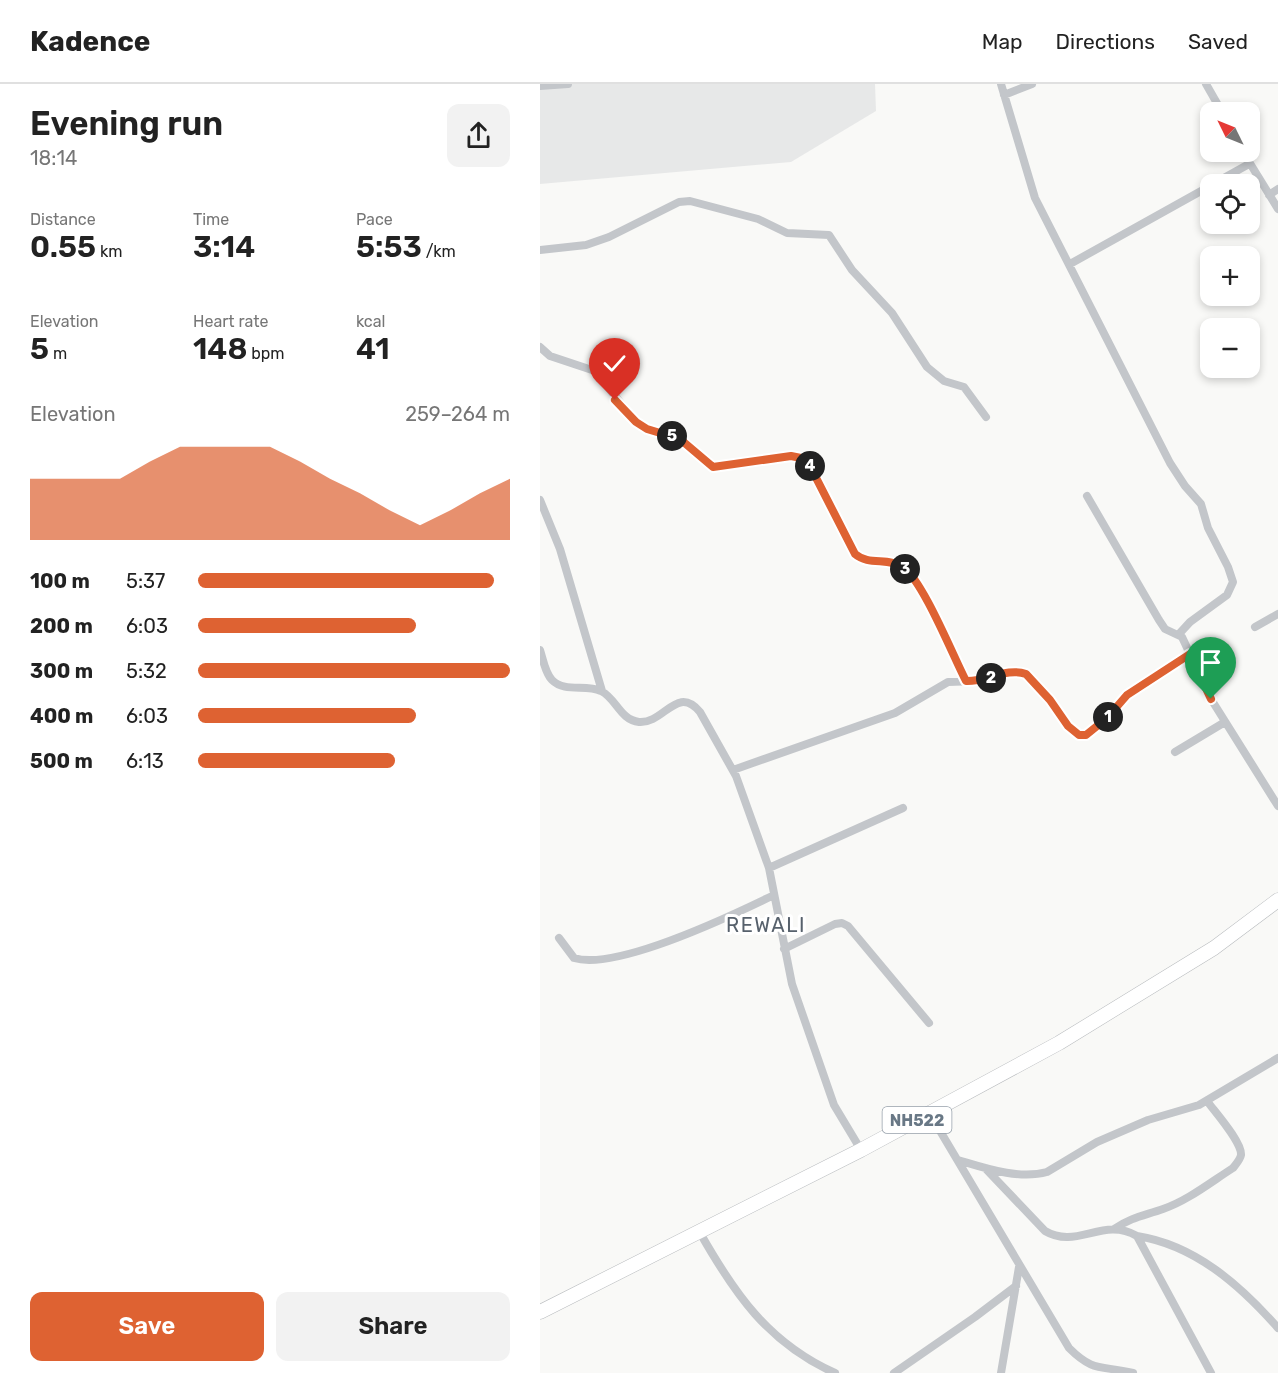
<!DOCTYPE html>
<meta charset="utf-8">
<style>
body{margin:0;font-family:Rubik,sans-serif;background:#f2f2f2;color:#222;height:100vh;display:flex;flex-direction:column;font-size:22px;white-space:nowrap}
*{box-sizing:border-box;margin:0}
p{font-size:20px;color:#767676}
.icon{flex:none;width:33px;height:33px;fill:none;stroke:currentColor;stroke-width:2;stroke-linecap:round;stroke-linejoin:round}
.map{position:relative;flex:1;overflow:hidden}
.side{display:flex;flex-direction:column;background:#fff;width:540px}
.side>*{flex:none}
.needle{width:39px;rotate:313deg}
.fabs{position:absolute;left:660px;top:18px;display:grid;gap:12px}
.fabs a{display:grid;place-items:center;width:60px;height:60px;border-radius:12px;background:#fff;box-shadow:0 3px 9px #0003;font-size:30px}
.pin{position:absolute;display:grid;place-items:center;width:51px;height:51px;color:#fff;margin:-62px -26px;border-radius:50% 50% 50% 0;rotate:-45deg;box-shadow:0 0 6px #0007}
.pin .icon{rotate:45deg}
.km{position:absolute;width:30px;height:30px;margin:-15px;border-radius:50%;background:#222;color:#fff;font-size:16px;line-height:30px;text-align:center}
.round{display:grid;place-items:center;flex:none;width:63px;height:63px;border-radius:12px;background:#f2f2f2}
.overview{display:flex;align-items:center;justify-content:space-between;height:102px;padding:0 30px}
h1{font-size:33px;font-weight:600;line-height:45px}
.figures{display:grid;grid-template-columns:repeat(3,1fr);gap:9px;height:102px;padding:6px 30px}
.figures div{display:grid;align-content:center}
.figures b{font-size:30px;font-weight:600}
.figures small{font-size:16px;font-weight:400}
.figures p{font-size:16px}
.chart{height:168px;padding:12px 30px}
.chart p{display:flex;justify-content:space-between}
.chart svg{width:100%;height:108px;margin-top:6px;fill:#de6232;opacity:.7}
.primary-button{display:flex;gap:12px;margin-top:auto;padding:12px 30px}
.primary-button a{flex:1;height:69px;border-radius:12px;background:#de6232;color:#fff;font-size:24px;font-weight:600;line-height:69px;text-align:center}
.primary-button a+a{background:#f2f2f2;color:#222}
ul{padding:0 30px;list-style:none;font-size:20px}
li{display:grid;grid-template-columns:96px 72px 1fr;align-items:center;height:45px}
li i{height:15px;border-radius:8px;background:#de6232}
header{display:flex;align-items:center;gap:36px;box-sizing:border-box;height:84px;padding:0 30px;background:#fff;border-bottom:2px solid #e0e0e0}
header strong{font-size:28px}
nav{display:flex;gap:33px;margin-inline-start:auto;font-size:21px}
main{display:flex;flex:1;min-height:0}
.map>svg:first-child{display:block}
.built{fill:#e7e8e8}
.lines{fill:none;stroke-linecap:round;stroke-linejoin:round}
.trunk-casing{stroke:#b8bbbe;stroke-width:15}
.minor{stroke:#c3c6ca;stroke-width:8}
.trunk{stroke:#fff;stroke-width:14}
.route-casing{stroke:#fff;stroke-width:12}
.route{stroke:#de6232;stroke-width:8}
.labels{text-anchor:middle;stroke-width:6;stroke-linejoin:round;paint-order:stroke}
.shield{fill:#fff;stroke:#96a0aa;stroke-width:1.5}
.shield-label{font-size:16px;font-weight:bold;fill:#697886}
.neighbourhood-label{font-size:20px;letter-spacing:1.5px;fill:#57616c;stroke:#fff}
</style>
<header>
<strong>Kadence</strong>
<nav><a>Map</a><a>Directions</a><a>Saved</a></nav>
</header>
<main>
<section class="side">
<div class="overview"><div><h1>Evening run</h1><p>18:14</p></div><a class="round"><svg class="icon" aria-label="share" viewBox="0 0 24 24"><path d="M12 15V3M7 8l5-5 5 5M5 13v7h14v-7"/></svg></a></div>
<div class="figures">
<div><p>Distance</p><b>0.55<small> km</small></b></div>
<div><p>Time</p><b>3:14</b></div>
<div><p>Pace</p><b>5:53<small> /km</small></b></div>
</div>
<div class="figures">
<div><p>Elevation</p><b>5<small> m</small></b></div>
<div><p>Heart rate</p><b>148<small> bpm</small></b></div>
<div><p>kcal</p><b>41</b></div>
</div>
<div class="chart"><p><span>Elevation</span>259–264 m</p>
<svg viewBox="0 0 160 44" preserveAspectRatio="none"><path d="M0 44V19L10 19L20 19L30 19L40 12L50 6L60 6L70 6L80 6L90 12L100 19L110 25L120 32L130 38L140 32L150 25L160 19V44z"/></svg>
</div>
<ul>
<li><b>100 m</b>5:37<i style="width:95%"></i></li>
<li><b>200 m</b>6:03<i style="width:70%"></i></li>
<li><b>300 m</b>5:32<i style="width:100%"></i></li>
<li><b>400 m</b>6:03<i style="width:70%"></i></li>
<li><b>500 m</b>6:13<i style="width:63%"></i></li>
</ul>
<div class="primary-button"><a>Save</a><a>Share</a></div>
</section>
<div class="map">
<svg width="738" height="1289" viewBox="0 0 738 1289">
<rect width="100%" height="100%" fill="#f9f9f7"/>
<!-- built -->
<path class="built" d="M0 0H335L336 27 251 78 0 100Z"/>
<g class="lines">
<defs>
<path id="trunk" d="M0 1228 321 1066 519 959 674 864 738 816"/>
</defs>
<!-- trunk casing -->
<use href="#trunk" class="trunk-casing"/>
<!-- minor -->
<path class="minor" d="M461 0 495 114 630 379 645 402 661 420 668 444 688 483 693 498 687 511 650 538 639 550
M666 0 682 28
M0 2 28 0
M464 11 492 0
M703 68 738 125
M673 100 709 80
M729 111 738 105
M0 166 46 161 69 153 139 118 150 117 218 135 247 149 289 151 312 186 352 229 387 283 404 297 424 303 446 333
M530 180 670 102
M0 263 10 272 55 287 96 338 107 345 146 358 173 383 251 372 261 374 269 380 315 470C329 482 348 473 363 483 383 497 413 571 426 597
M547 412 619 536 625 545 642 553 671 615 738 722
M0 416 20 465 62 607
M715 543 738 530
M0 566C3 575 5 589 12 596 25 609 45 600 61 607 76 614 80 636 99 638 124 640 137 600 160 628L196 692 229 784 252 900 294 1021 321 1066
M635 668 685 638
M193 686 355 629 408 598 437 597 467 589 480 588 491 594 528 642 539 651H546L567 634 587 611 650 570
M229 784 363 724
M19 854 34 874C77 887 193 831 234 811
M244 865 295 840 302 839 308 842 389 939
M390 1030 529 1264C554 1289 561 1281 593 1289
M418 1076C445 1084 479 1096 507 1088L557 1058 608 1036 659 1021 738 974
M445 1084 505 1147C537 1166 563 1132 597 1152L671 1289
M574 1145C592 1133 603 1132 623 1125 647 1117 671 1098 693 1084 696 1080 700 1076 701 1071 702 1058 675 1028 667 1017
M159 1147C194 1209 228 1259 295 1289
M597 1152C655 1161 700 1201 738 1244
M354 1289 435 1233 476 1202
M461 1289 479 1183"/>
<!-- trunk -->
<use href="#trunk" class="trunk"/>
</g>
<g class="lines">
<defs>
<path id="route" d="M75 316 96 338 107 345 140 355 173 383 251 372 261 374 269 380 315 470C329 482 348 473 363 483 383 497 413 572 426 597 446 598 467 583 486 590L510 616 528 642 539 651H546L567 634 587 611 650 570 671 615"/>
</defs>
<!-- route casing -->
<use href="#route" class="route-casing"/>
<!-- route -->
<use href="#route" class="route"/>
</g>
<g class="labels">
<!-- shield labels -->
<rect class="shield" x="342.5" y="1023" width="69" height="26" rx="4.5"/>
<g class="shield-label">
<text x="377" y="1042">NH522</text>
</g>
<!-- neighbourhood labels -->
<g class="neighbourhood-label">
<text x="226" y="848">REWALI</text>
</g>
</g>
</svg>
<div class="fabs">
<a><svg class="needle" viewBox="-14 -14 28 28"><path d="M0-13l5 13h-10z" fill="#e53935"/><path d="M0 13l5-13h-10z" fill="#767676"/></svg></a>
<a><svg class="icon" aria-label="locate" viewBox="0 0 24 24"><circle cx="12" cy="12" r="6"/><path d="M12 2v4M12 18v4M2 12h4M18 12h4"/></svg></a>
<a>+</a>
<a>−</a>
</div>
<div class="pin" style="left:671px;top:615px;background:#1e9e55"><svg class="icon" aria-label="arrive" viewBox="0 0 24 24"><path d="M6 21V4h12l-3 4 3 4H6"/></svg></div>
<div class="pin" style="left:75px;top:316px;background:#d93025"><svg class="icon" aria-label="check" viewBox="0 0 24 24"><path d="M5 12l5 5 9-10"/></svg></div>
<b class="km" style="left:568px;top:633px">1</b>
<b class="km" style="left:451px;top:594px">2</b>
<b class="km" style="left:365px;top:485px">3</b>
<b class="km" style="left:270px;top:382px">4</b>
<b class="km" style="left:132px;top:352px">5</b>
</div>
</main>
